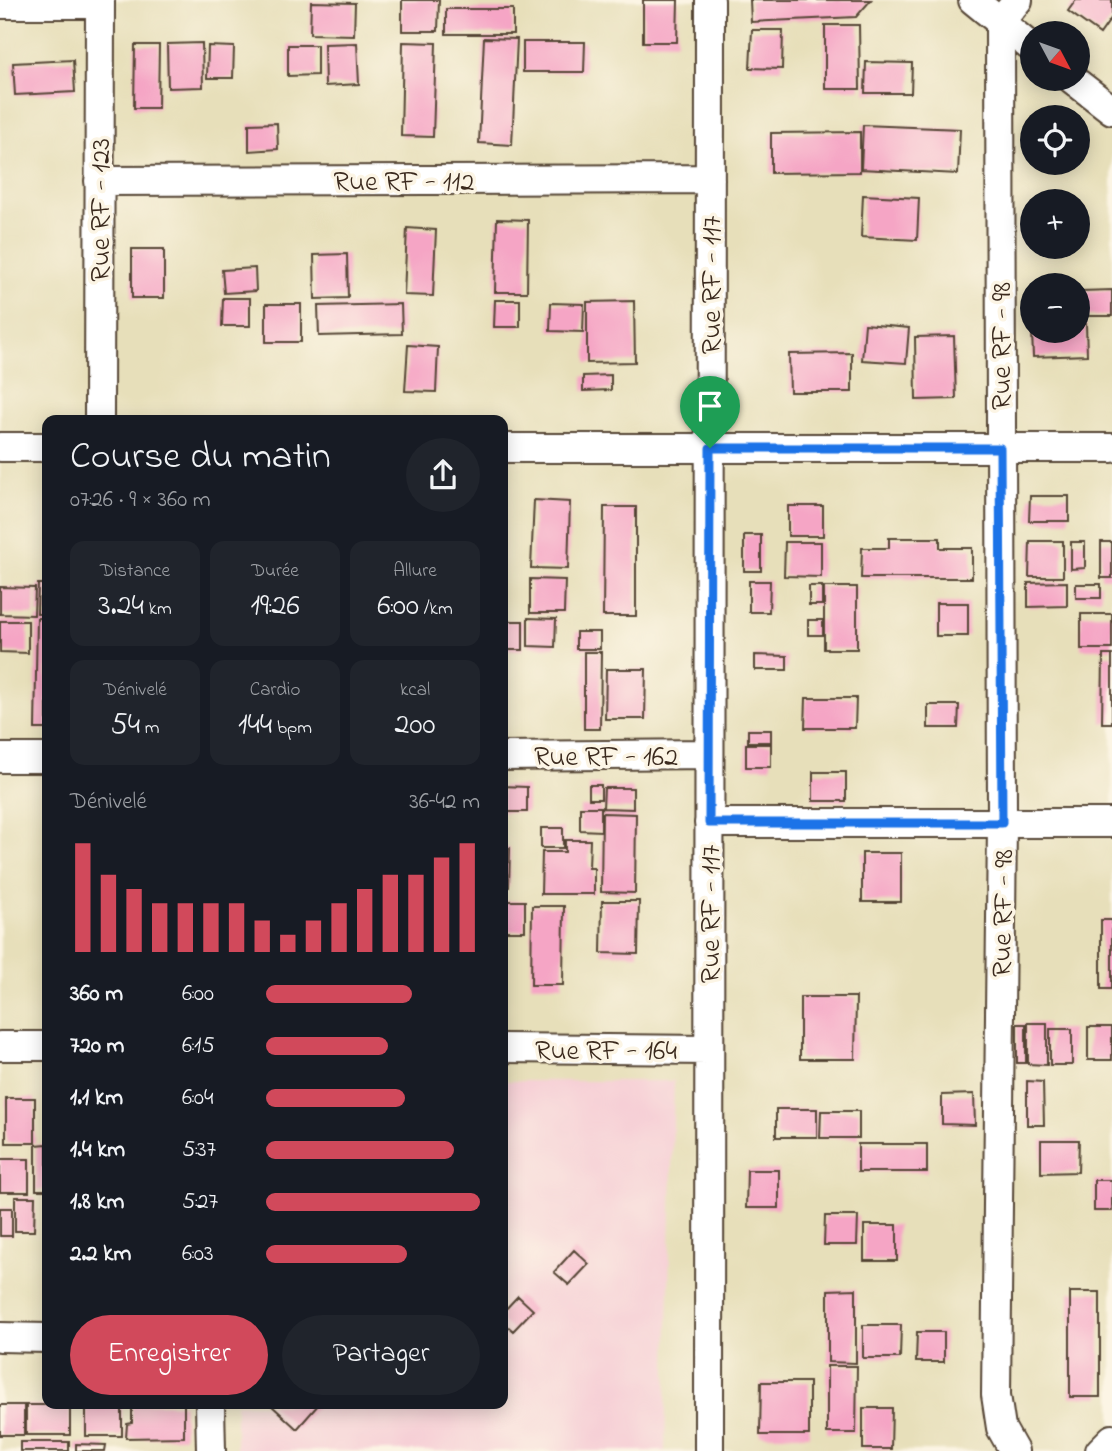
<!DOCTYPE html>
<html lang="fr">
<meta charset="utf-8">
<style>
body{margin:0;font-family:"Indie Flower",sans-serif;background:#20242c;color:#f1f3f6;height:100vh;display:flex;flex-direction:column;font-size:26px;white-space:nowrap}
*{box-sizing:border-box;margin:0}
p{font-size:23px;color:#9ea1a6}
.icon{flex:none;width:38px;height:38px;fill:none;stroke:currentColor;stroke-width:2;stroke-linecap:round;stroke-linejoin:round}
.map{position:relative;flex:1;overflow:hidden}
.details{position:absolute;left:42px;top:415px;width:466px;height:994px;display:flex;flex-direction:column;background:#171b24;border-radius:14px;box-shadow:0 4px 18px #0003}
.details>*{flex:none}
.needle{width:46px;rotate:131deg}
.controls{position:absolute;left:1020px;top:21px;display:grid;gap:14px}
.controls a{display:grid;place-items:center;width:70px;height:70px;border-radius:50%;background:#171b24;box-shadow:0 4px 18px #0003;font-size:35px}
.pin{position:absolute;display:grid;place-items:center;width:60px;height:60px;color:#fff;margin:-72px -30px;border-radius:50% 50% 50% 0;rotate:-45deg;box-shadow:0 0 7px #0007}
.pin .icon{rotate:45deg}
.round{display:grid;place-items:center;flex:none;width:74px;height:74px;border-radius:37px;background:#20242c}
.overview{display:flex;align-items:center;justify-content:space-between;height:119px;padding:0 28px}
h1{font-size:38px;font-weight:600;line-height:52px}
.metrics{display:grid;grid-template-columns:repeat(3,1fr);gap:10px;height:119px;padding:7px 28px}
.metrics div{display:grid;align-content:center;border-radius:14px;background:#20242c;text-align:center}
.metrics b{font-size:30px;font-weight:600}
.metrics small{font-size:19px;font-weight:400}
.metrics p{font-size:19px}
.chart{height:196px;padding:14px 28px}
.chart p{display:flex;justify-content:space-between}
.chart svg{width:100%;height:126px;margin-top:7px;stroke:#d1495b;stroke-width:6}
.action{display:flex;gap:14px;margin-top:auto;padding:14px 28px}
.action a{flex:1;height:80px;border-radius:42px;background:#d1495b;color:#fff;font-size:28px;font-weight:600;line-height:80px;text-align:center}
.action a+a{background:#20242c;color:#f1f3f6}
ul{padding:0 28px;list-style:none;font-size:23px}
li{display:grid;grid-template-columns:112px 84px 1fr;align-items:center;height:52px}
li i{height:18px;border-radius:9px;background:#d1495b}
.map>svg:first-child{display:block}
.built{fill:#f6cfd6}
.building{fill:#f5a5c5}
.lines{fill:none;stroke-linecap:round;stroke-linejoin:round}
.street-casing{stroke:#554535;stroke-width:32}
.street{stroke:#fff;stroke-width:28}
.route-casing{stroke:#fff;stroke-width:14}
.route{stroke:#1a73e8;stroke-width:9}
.labels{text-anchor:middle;stroke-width:7;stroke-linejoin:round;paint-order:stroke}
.street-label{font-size:28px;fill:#3b2a1e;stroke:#fcf5e5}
</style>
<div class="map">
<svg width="1112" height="1451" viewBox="0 0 1112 1451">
<rect width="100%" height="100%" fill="#fcf5e5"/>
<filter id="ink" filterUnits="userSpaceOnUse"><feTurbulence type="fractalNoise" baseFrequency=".0143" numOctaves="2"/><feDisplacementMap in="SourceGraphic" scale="14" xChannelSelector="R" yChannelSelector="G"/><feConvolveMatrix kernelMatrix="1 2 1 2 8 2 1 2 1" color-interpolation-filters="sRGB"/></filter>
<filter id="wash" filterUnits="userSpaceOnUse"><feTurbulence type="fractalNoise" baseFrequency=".00686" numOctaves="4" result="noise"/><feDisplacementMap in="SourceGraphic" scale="28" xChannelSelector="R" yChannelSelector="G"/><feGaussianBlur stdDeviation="1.57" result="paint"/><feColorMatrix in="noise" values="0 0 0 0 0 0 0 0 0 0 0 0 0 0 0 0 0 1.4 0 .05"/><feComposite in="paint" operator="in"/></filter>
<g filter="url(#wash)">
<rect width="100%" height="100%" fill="#e7dfba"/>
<!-- built -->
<path class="built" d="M502 1081H674L665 1451H236V1404H502Z"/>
<g id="blocks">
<!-- building -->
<path class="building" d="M402 0H439L438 31H402Z
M643 0H678L677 42H643Z
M750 0H871L856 17 751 22Z
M1076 0H1112V17L1100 34 1068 11Z
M311 2 355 3 354 35 310 34Z
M446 9H513V34H446Z
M825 25H859L860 89H825Z
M752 30H783L782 69 750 68Z
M484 38 517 39 512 145 479 143Z
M403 42 436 43 433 137 401 136Z
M523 42H585L584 72H523Z
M202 43 203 87 168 88 167 44Z
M357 43 359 84 325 86 324 44Z
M135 45H159L158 108H134Z
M288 45H317V75L288 76Z
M208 46 234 47 233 78H207Z
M73 60 75 92 15 95 13 63Z
M866 62 912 63 911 93H865Z
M277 123 278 149 249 151V124Z
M863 125 960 129 958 174 861 169Z
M860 132V172L771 173V133Z
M863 195 919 198 917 240 861 237Z
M497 219 528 220 527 292H495Z
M407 228 436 230 433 296 404 295Z
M132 249H164V298H132Z
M347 254 348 298 315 299 314 255Z
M255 268 256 291 224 293 222 270Z
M1112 290V316H1081V291Z
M223 298H250V326H222Z
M495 300H520V327H494Z
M634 301 635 362 587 363V302Z
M551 303 584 304 583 332 550 331Z
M266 304H301V342H266Z
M401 304 402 334 319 336 318 306Z
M865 324 909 328 906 363 862 360Z
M1078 324H1086L1087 355 1033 357 1032 331H1078Z
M954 336 956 399 916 400 915 337Z
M408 345 438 347 436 392 405 391Z
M852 353V392H790L789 354Z
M611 375V390L583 391V376Z
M1030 496H1069V521H1029Z
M534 500 570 502 568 569 531 568Z
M788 506H823V536H788Z
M604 507H636V616H603Z
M744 535H761V571H744Z
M889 538H940V548H972V578H861L862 548H889Z
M1030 541H1063V577H1029Z
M785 542H821V577L784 576Z
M1071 542H1085V568L1071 569Z
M1101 542H1112V578H1101Z
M530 579 565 580 564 613H530Z
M749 581H770L769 612H749Z
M1067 582V606L1028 607V583Z
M38 584H47V614H37Z
M1076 584H1101V598H1076Z
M809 586H822V605H809Z
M0 587 35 588 34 615 0 614Z
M824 587H857V649H824Z
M936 603H968V636H936Z
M1081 614H1112V649H1081Z
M37 618H47V729H35Z
M528 618 556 619 555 647 528 646Z
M808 620H823V635H808Z
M0 621H28V653L0 652Z
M502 621H523V650H502Z
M576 632H600V649H576Z
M584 652H601L600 729H584Z
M755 655 787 656V670H755Z
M1103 655H1112V723H1102Z
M606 669H646L645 719H605Z
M806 698H856L855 728H805Z
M928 705H959L958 728H928Z
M748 730H771V742H748Z
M746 744H771V767H746Z
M813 772H846V801H813Z
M589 785H601V799H589Z
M502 786 527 787V812H502Z
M604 788H633V809L603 808Z
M580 807H601V831L580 830Z
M602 813 636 814 635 893 601 892Z
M541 828H563V848H541Z
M565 840H590L589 868H594V894H541L542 852H565Z
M502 848H510L509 887H502Z
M862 853H901V902H862Z
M502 901H525V931H502Z
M602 901H639L638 954 601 953Z
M532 906H564L563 985H531Z
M1101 920H1112V989H1101Z
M800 997H856L855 1059H800Z
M1028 1023H1047V1065L1028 1064Z
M1017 1024H1026V1063H1017Z
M1088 1027H1112V1060H1088Z
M1050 1029H1072V1065H1050Z
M1027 1081 1043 1082 1044 1125H1027Z
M974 1094 975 1125 942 1124V1095Z
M6 1098H35V1143H6Z
M776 1109H817V1137H776Z
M821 1111H859V1138H820Z
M1041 1140H1079L1078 1172 1041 1173Z
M47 1144V1190H36V1145Z
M858 1144H927V1172H858Z
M0 1159H29V1192H0Z
M747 1170H779V1208H746Z
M1094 1180H1112V1211H1094Z
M15 1197H35L34 1231H15Z
M0 1208H12V1236H0Z
M825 1216H858L857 1245H824Z
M864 1225H897V1261H864Z
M574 1250 589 1264 569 1285 554 1272Z
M856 1289V1363L828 1362V1290Z
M1070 1292H1100V1397H1070Z
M518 1296 533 1310 513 1331 502 1321V1313Z
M863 1325H901L900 1358H863Z
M917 1332H944V1362H916Z
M827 1366H857L856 1433H827Z
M761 1382H809V1435H760Z
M86 1404H122V1436H86Z
M132 1404H184V1437L126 1438 127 1424 132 1423Z
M270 1404H319L297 1429Z
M0 1405H24V1435H0Z
M26 1405H70V1435H26Z
M863 1408H892L891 1449H863Z
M20 1442H69V1451H20Z
M76 1444 106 1445 105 1451H76Z"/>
</g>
</g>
<g filter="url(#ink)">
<use href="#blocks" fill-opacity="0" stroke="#554535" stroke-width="2"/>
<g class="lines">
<defs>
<path id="street" d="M973 0 1032 48
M0 4H100
M1072 79 1112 110
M99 181 710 179
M99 420 100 0
M0 447H47
M502 448H1112
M502 756 709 754
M0 758H47
M709 823H1112
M0 1046H47
M502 1048 709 1050
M0 1337 47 1338
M210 1404 211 1451
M709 1451 710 0
M1014 1451 1001 1428 996 1395 1002 823 1000 22 1018 0
M1100 1451 1112 1439"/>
</defs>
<!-- street casing -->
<use href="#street" class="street-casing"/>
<!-- street -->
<use href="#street" class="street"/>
</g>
</g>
<g class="lines" filter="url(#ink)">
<defs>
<path id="route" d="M710 448H1000L1002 823H709Z"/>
</defs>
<!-- route casing -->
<use href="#route" class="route-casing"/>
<!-- route -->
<use href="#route" class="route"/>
</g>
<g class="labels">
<!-- street labels -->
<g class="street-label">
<text x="404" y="190">Rue RF - 112</text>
<text transform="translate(99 210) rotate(-90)" y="10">Rue RF - 123</text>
<text transform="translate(710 285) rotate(-90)" y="10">Rue RF - 117</text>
<text transform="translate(1000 346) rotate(-90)" y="10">Rue RF - 98</text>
<text x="606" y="765">Rue RF - 162</text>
<text transform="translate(1001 913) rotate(-89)" y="10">Rue RF - 98</text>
<text transform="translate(709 914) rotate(-90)" y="10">Rue RF - 117</text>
<text x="606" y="1059">Rue RF - 164</text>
</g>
</g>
</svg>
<div class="controls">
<a><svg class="needle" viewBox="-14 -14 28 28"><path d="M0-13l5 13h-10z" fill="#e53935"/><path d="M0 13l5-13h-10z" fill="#9ea1a6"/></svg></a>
<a><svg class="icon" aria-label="locate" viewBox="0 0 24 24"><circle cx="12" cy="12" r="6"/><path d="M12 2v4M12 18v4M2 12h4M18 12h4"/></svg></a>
<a>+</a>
<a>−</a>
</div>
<div class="pin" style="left:710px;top:448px;background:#1e9e55"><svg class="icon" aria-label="arrive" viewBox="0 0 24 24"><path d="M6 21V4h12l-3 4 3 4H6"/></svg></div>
<section class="details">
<div class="overview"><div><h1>Course du matin</h1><p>07:26 · 9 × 360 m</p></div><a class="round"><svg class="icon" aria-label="share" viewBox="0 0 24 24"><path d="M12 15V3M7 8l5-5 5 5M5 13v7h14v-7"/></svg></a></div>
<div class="metrics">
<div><p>Distance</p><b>3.24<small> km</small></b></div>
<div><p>Durée</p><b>19:26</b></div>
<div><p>Allure</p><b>6:00<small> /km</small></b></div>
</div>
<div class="metrics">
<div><p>Dénivelé</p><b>54<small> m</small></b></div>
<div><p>Cardio</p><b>144<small> bpm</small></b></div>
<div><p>kcal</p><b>200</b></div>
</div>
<div class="chart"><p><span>Dénivelé</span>36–42 m</p>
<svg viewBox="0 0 160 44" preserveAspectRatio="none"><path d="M5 44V6M15 44V17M25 44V22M35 44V27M45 44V27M55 44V27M65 44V27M75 44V33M85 44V38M95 44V33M105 44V27M115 44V22M125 44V17M135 44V17M145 44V11M155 44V6"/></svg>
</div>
<ul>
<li><b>360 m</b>6:00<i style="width:68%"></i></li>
<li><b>720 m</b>6:15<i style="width:57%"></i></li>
<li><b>1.1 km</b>6:04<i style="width:65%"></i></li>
<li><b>1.4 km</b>5:37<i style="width:88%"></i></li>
<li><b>1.8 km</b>5:27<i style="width:100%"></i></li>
<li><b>2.2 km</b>6:03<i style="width:66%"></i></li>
</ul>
<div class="action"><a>Enregistrer</a><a>Partager</a></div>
</section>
</div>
